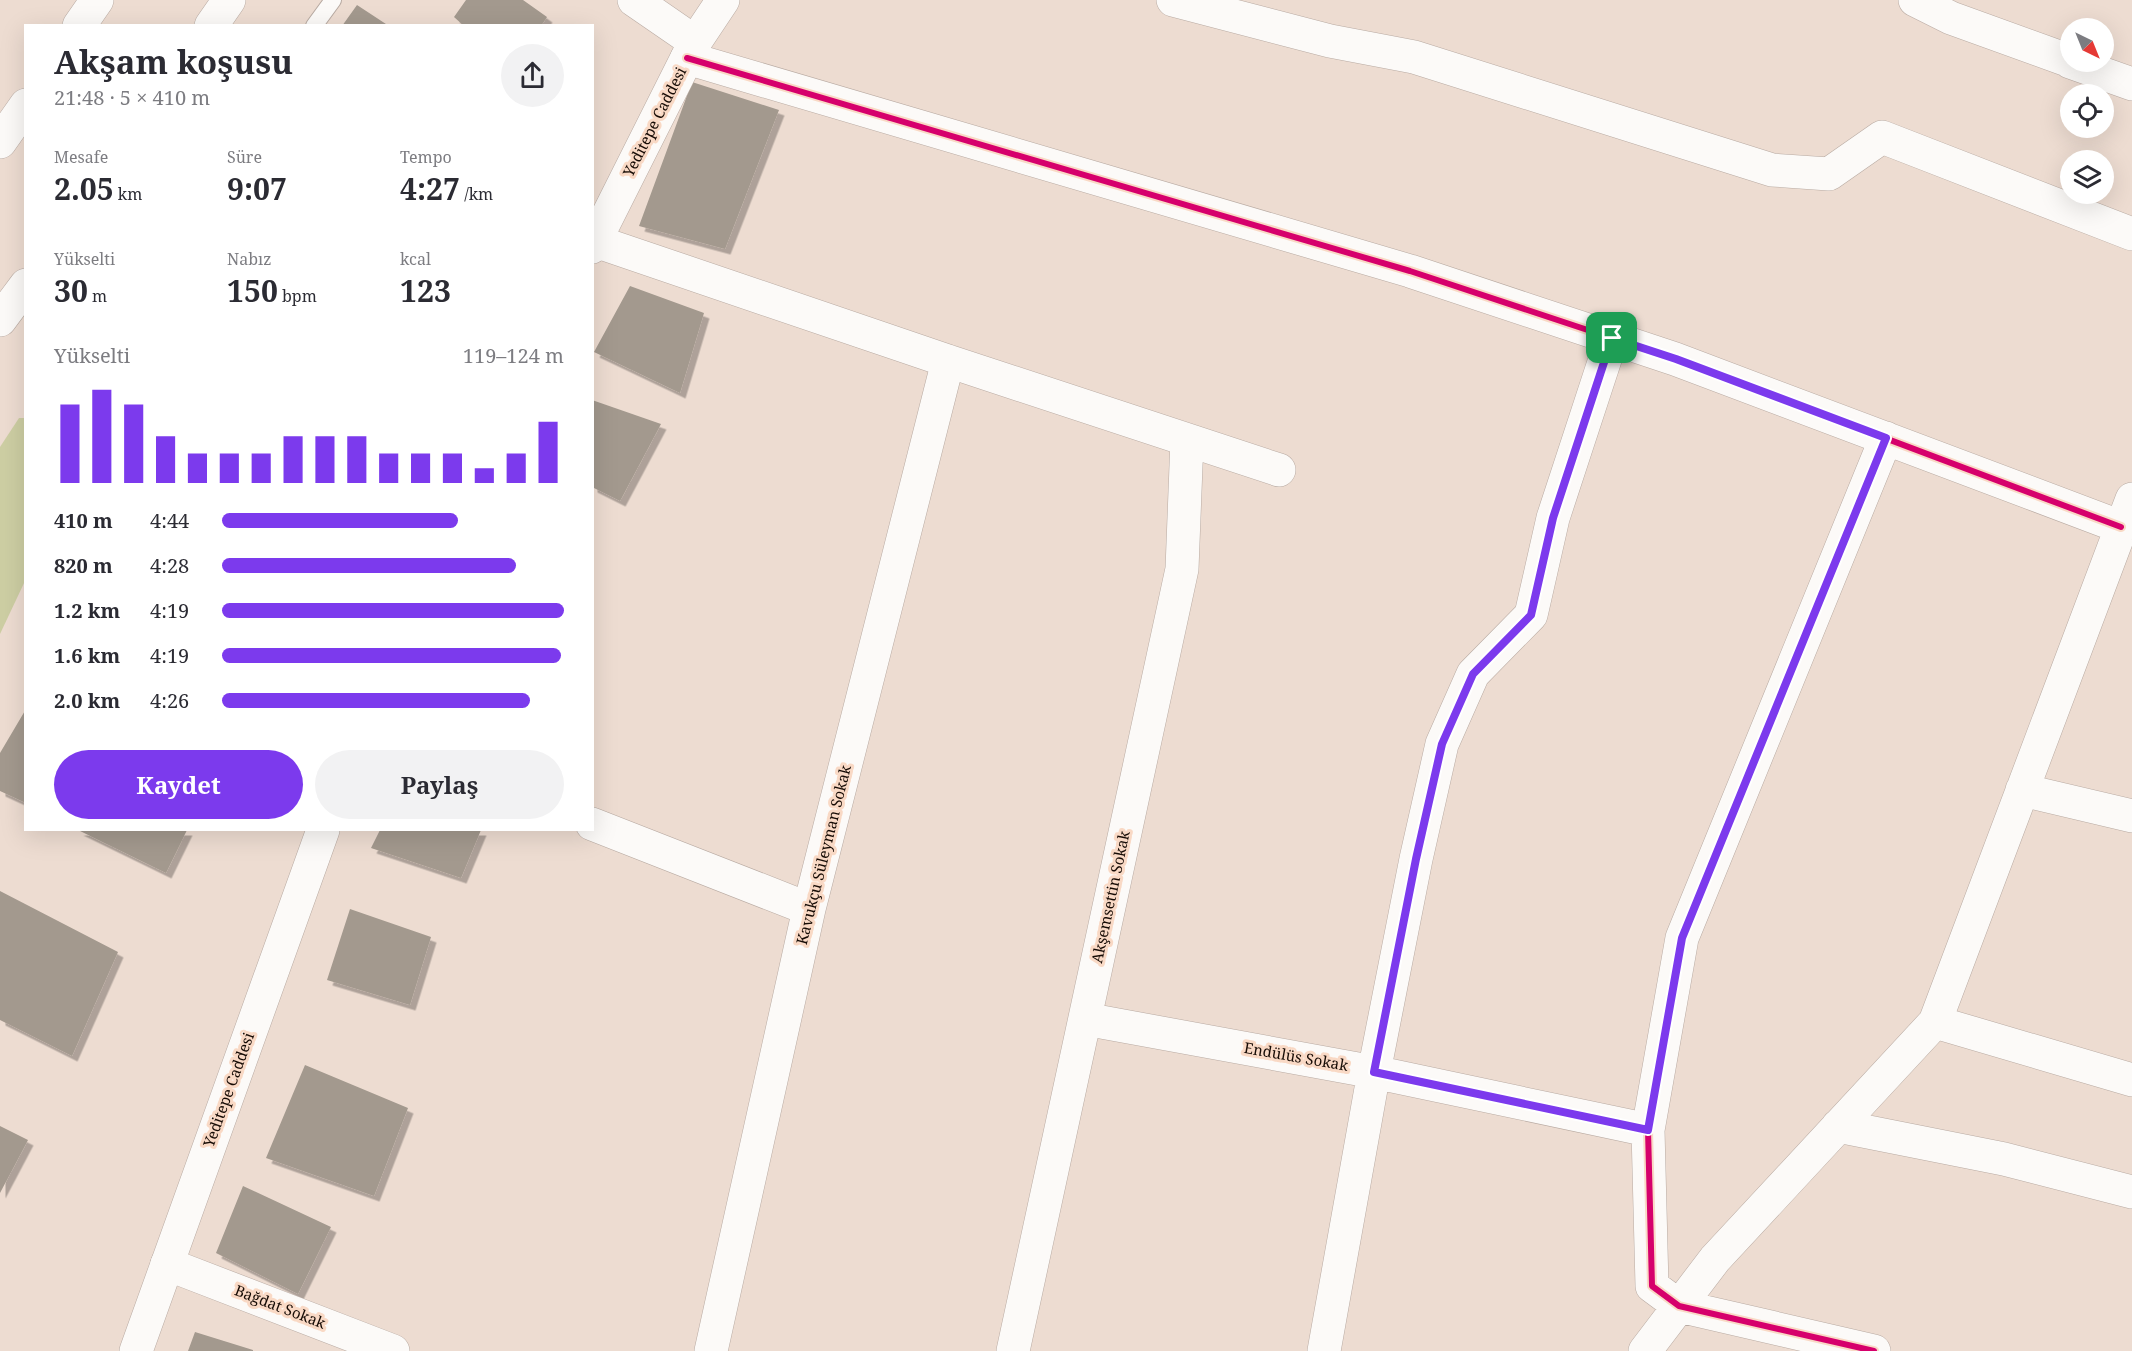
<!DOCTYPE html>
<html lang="tr">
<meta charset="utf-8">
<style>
body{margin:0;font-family:"Noto Serif",serif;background:#f2f2f3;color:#2b2b33;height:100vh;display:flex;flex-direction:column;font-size:22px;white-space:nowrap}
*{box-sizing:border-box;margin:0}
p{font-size:20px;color:#7c7c81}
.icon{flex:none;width:33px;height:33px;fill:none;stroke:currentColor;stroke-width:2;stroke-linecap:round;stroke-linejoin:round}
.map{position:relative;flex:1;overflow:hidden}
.panel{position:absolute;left:24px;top:24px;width:570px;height:807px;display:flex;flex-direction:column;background:#fff;border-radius:0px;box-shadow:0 6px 24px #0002}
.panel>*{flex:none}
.needle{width:39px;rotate:137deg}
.buttons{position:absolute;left:2060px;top:18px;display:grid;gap:12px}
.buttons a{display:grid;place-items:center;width:54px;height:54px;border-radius:50%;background:#fff;box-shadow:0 6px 24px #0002;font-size:30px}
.pin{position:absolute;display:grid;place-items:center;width:51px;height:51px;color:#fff;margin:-26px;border-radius:12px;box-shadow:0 3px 9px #0006}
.round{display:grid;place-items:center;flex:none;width:63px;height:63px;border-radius:32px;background:#f2f2f3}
.headline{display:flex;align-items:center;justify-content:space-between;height:102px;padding:0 30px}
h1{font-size:33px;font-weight:700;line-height:45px}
.figures{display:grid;grid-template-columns:repeat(3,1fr);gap:9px;height:102px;padding:6px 30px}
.figures div{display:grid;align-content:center}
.figures b{font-size:30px;font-weight:700}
.figures small{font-size:16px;font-weight:400}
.figures p{font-size:16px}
.chart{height:168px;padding:12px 30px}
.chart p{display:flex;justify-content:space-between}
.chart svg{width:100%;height:108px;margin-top:6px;stroke:#7c3aed;stroke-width:6}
.action{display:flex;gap:12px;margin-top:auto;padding:12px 30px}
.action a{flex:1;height:69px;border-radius:36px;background:#7c3aed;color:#fff;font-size:24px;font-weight:700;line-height:69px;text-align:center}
.action a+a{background:#f2f2f3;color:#2b2b33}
ul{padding:0 30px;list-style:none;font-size:20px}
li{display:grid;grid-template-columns:96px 72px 1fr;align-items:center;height:45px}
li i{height:15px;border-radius:8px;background:#7c3aed}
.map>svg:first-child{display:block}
.green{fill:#cdcea3}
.building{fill:#a3998e;filter:url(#shadow)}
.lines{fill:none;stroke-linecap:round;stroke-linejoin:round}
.service-casing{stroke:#b8aaa2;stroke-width:18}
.minor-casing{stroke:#b8aaa2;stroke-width:34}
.tertiary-casing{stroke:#b8aaa2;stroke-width:34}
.trunk-casing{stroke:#b8aaa2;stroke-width:34}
.service{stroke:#fcfaf8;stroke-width:16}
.minor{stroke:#fcfaf8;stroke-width:33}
.tertiary{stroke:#fcfaf8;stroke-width:33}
.trunk{stroke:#fcfaf8;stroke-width:33}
.cycleway-casing{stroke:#f9d9c5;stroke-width:10}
.cycleway{stroke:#d6006c;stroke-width:6}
.route-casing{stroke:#fff;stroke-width:12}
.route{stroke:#7c3aed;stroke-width:8}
.labels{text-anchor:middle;stroke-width:6;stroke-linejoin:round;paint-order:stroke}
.street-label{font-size:15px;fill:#160b05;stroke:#f9d9c5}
</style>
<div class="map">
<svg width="2132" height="1351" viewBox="0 0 2132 1351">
<defs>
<filter id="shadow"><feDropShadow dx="5.5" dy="5.5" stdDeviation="0" flood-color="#0004"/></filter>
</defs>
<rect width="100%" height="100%" fill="#eddcd1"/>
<!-- green -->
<path class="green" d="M19 418H26L25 581 0 634V447Z"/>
<!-- building -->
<path class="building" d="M466 0H523L547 17 541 26H464L454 17Z
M357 5 389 26H342Z
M692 82 779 110 725 249 639 226Z
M630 286 704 313 680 393 594 352Z
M592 400 661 424 620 501 592 487Z
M26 709V803L0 791V753Z
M78 830H187L166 873Z
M380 830H481L461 878 371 848Z
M0 891 118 952 72 1056 0 1020Z
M350 909 431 937 410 1005 327 980Z
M305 1065 408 1108 374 1196 266 1158Z
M0 1126 28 1140 0 1193Z
M243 1186 331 1227 298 1294 216 1253Z
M195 1332 253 1350V1351H188Z"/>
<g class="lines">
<defs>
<path id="service" d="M314 26 333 0"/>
<path id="minor" d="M634 0 695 42
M1173 0 1330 41 1414 57 1772 170 1829 174 1882 137 2132 234
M1915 0 1951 18 2070 61
M687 58 1410 271 1675 359 2121 527
M2070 62 2132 84
M595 241 948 361 1279 470
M2022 790 2132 816
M592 824 809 909
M1085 1019 1374 1072 1648 1130
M1935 1022 2132 1080
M1838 1126 2004 1159 2132 1192
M167 1264 393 1351
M711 1351 809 909 948 361
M1013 1351 1182 569 1187 440
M1324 1351 1374 1072 1416 859 1442 744 1473 674 1531 615 1553 518 1612 338
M1645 1351 1715 1259 1935 1022 2132 499
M1874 1351 1679 1306 1652 1286 1648 1130 1682 938 1886 438"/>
<path id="tertiary" d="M592 247 695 42 723 0
M136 1351 323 830"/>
<path id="trunk" d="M79 26 97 0
M211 26 229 0
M0 142 26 105
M0 320 26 285"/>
</defs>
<!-- service casing -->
<use href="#service" class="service-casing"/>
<!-- minor casing -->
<use href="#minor" class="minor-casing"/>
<!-- tertiary casing -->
<use href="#tertiary" class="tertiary-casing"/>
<!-- trunk casing -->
<use href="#trunk" class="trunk-casing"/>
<!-- service -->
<use href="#service" class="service"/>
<!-- minor -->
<use href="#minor" class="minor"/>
<!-- tertiary -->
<use href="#tertiary" class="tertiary"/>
<!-- trunk -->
<use href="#trunk" class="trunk"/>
<defs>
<path id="cycleway" d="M687 58 1410 271 1675 359 2121 527
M1874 1351 1679 1306 1652 1286 1648 1130 1682 938 1886 438"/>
</defs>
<!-- cycleway casing -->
<use href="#cycleway" class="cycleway-casing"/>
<!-- cycleway -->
<use href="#cycleway" class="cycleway"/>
</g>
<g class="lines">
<defs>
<path id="route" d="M1612 338 1676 359 1886 438 1682 938 1648 1130 1374 1072 1416 859 1442 744 1473 674 1531 615 1553 518Z"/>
</defs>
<!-- route casing -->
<use href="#route" class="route-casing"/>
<!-- route -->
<use href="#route" class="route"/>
</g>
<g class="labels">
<!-- street labels -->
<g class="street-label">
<text transform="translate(655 122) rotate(-63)" y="5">Yeditepe Caddesi</text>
<text transform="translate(824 855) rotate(-76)" y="5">Kavukçu Süleyman Sokak</text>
<text transform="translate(1111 897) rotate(-78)" y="5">Akşemsettin Sokak</text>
<text transform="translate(1296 1057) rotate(10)" y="5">Endülüs Sokak</text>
<text transform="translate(229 1090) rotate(-70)" y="5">Yeditepe Caddesi</text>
<text transform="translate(280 1307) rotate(21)" y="5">Bağdat Sokak</text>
</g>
</g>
</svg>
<div class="buttons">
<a><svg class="needle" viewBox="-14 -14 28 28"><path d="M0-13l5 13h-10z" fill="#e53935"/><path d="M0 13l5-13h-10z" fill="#7c7c81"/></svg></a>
<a><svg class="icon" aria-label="locate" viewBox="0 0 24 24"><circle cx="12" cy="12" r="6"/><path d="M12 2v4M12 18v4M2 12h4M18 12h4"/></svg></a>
<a><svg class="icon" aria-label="layers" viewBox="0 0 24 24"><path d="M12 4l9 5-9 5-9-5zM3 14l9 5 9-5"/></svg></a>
</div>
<div class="pin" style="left:1612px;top:338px;background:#1e9e55"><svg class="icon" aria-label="arrive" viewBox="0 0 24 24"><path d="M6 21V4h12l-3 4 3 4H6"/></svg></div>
<section class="panel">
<div class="headline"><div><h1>Akşam koşusu</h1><p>21:48 · 5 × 410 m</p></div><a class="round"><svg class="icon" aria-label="share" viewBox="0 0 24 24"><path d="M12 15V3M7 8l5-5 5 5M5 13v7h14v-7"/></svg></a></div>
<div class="figures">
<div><p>Mesafe</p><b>2.05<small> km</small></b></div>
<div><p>Süre</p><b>9:07</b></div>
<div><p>Tempo</p><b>4:27<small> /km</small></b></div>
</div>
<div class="figures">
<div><p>Yükselti</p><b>30<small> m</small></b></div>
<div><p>Nabız</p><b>150<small> bpm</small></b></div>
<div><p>kcal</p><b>123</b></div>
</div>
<div class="chart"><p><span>Yükselti</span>119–124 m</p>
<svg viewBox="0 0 160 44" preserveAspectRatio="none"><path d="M5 44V12M15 44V6M25 44V12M35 44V25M45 44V32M55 44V32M65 44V32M75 44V25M85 44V25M95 44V25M105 44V32M115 44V32M125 44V32M135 44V38M145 44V32M155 44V19"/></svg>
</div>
<ul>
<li><b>410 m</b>4:44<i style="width:69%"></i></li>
<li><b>820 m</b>4:28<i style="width:86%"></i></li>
<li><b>1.2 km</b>4:19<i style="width:100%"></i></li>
<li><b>1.6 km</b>4:19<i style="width:99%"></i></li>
<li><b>2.0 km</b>4:26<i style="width:90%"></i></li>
</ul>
<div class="action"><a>Kaydet</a><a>Paylaş</a></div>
</section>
</div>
